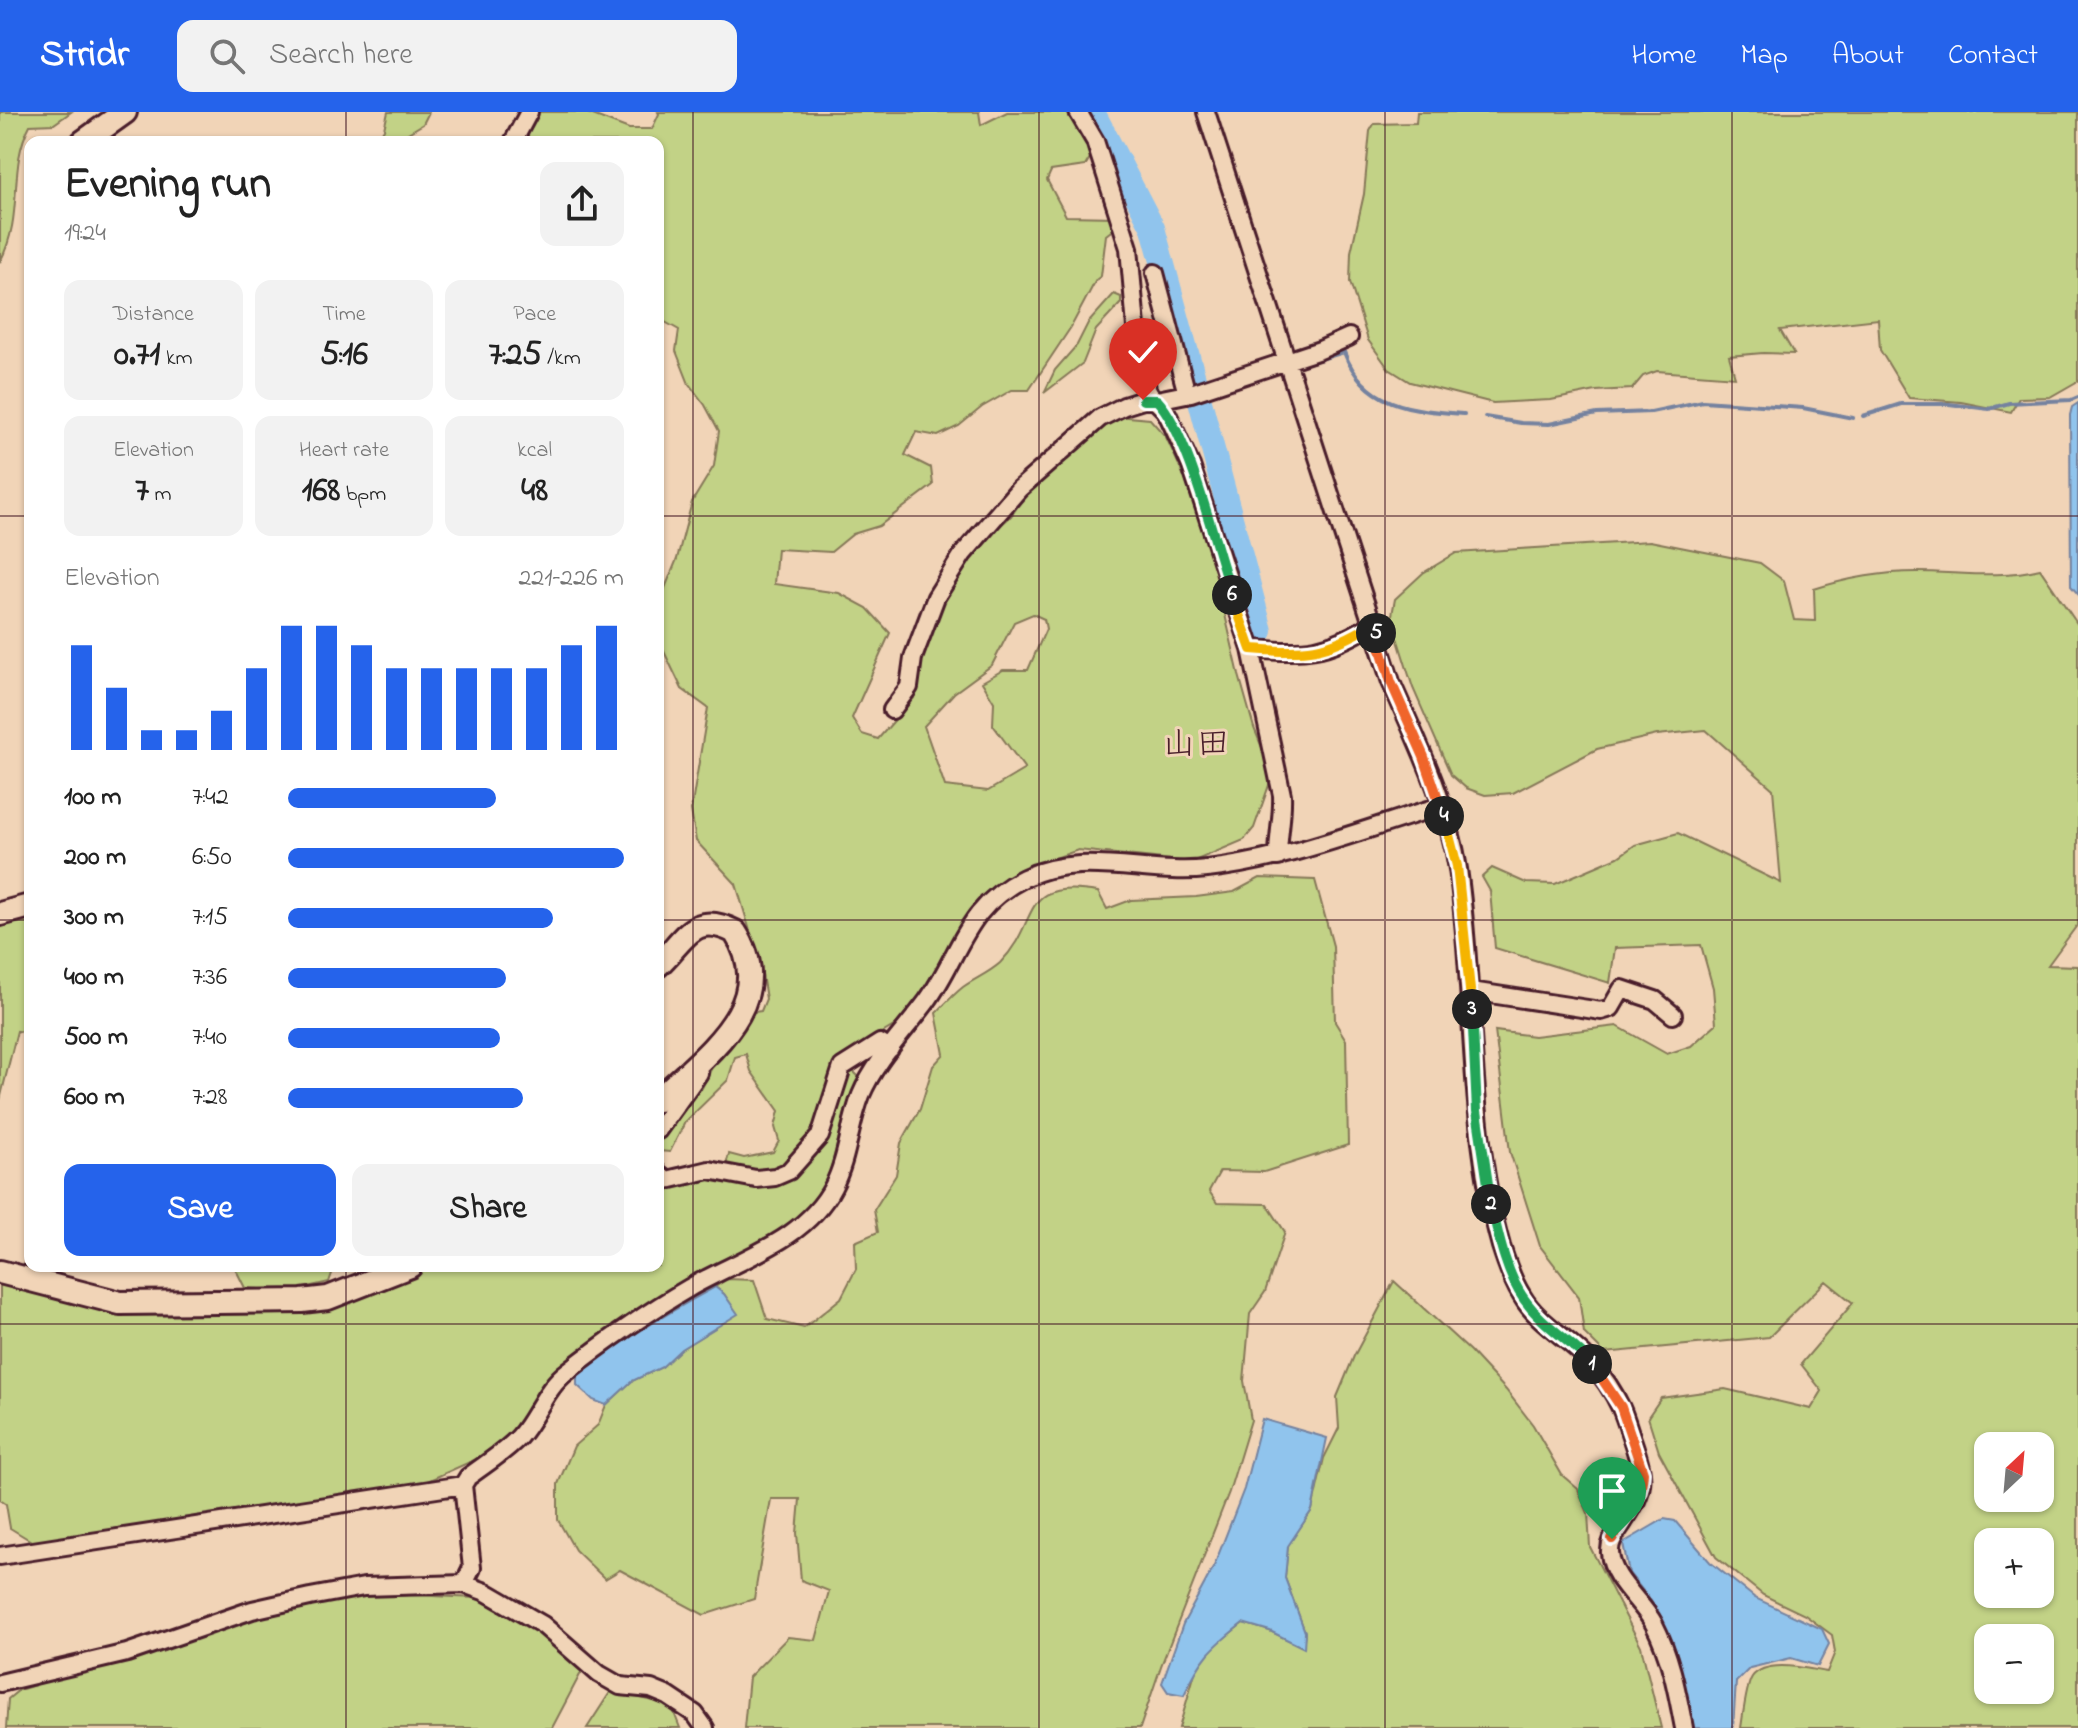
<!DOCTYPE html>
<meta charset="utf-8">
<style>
body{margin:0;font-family:"Indie Flower","Klee One",sans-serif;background:#f2f2f2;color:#222;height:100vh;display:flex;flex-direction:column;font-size:30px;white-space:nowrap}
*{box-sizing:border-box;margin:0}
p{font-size:26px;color:#767676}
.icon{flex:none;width:44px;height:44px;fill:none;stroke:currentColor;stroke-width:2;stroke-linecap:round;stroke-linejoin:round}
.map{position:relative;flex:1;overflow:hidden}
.side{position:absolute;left:24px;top:24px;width:640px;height:1136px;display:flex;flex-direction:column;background:#fff;border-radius:16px;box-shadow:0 2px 6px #0004}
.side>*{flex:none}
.needle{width:52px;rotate:26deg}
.tools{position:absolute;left:1974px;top:1320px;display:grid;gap:16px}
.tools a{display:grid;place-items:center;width:80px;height:80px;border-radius:16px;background:#fff;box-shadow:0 2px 6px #0004;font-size:40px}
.pin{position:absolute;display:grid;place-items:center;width:68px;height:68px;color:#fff;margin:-82px -34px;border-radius:50% 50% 50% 0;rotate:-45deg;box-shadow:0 0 8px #0007}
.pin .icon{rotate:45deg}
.km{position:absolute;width:40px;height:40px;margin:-20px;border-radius:50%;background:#222;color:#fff;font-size:22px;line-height:40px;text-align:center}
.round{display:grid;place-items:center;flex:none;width:84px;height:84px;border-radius:16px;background:#f2f2f2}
.head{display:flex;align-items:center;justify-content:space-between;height:136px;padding:0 40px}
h1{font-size:44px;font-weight:700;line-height:60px}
.stats{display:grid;grid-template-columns:repeat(3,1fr);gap:12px;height:136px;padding:8px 40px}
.stats div{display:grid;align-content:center;border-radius:16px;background:#f2f2f2;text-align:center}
.stats b{font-size:34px;font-weight:700}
.stats small{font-size:22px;font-weight:400}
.stats p{font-size:22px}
.chart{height:224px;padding:16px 40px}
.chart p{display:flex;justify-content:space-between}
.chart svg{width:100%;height:144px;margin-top:8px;stroke:#2563eb;stroke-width:6}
.primary-button{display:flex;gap:16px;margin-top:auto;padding:16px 40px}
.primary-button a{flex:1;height:92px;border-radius:16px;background:#2563eb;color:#fff;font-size:32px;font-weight:700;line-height:92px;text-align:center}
.primary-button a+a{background:#f2f2f2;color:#222}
ul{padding:0 40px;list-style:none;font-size:26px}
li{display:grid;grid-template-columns:128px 96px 1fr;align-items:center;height:60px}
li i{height:20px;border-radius:10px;background:#2563eb}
header{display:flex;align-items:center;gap:48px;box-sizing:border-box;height:112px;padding:0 40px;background:#2563eb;color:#fff}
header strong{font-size:38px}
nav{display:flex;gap:44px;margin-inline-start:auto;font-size:28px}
.search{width:560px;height:72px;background:#f2f2f2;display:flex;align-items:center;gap:20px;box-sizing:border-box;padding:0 28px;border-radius:16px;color:#767676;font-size:30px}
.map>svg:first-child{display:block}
.green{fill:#c2d286;stroke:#867858;stroke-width:2;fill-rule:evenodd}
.water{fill:#90c4ed;stroke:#74829f;stroke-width:2}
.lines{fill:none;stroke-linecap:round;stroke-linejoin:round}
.stream{stroke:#74829f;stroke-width:4}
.river{stroke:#90c4ed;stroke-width:24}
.street-casing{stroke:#4a1f2b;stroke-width:22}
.secondary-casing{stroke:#4a1f2b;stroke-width:28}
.street{stroke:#f1d4b7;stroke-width:16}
.secondary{stroke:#f1d4b7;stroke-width:22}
.split-1-casing{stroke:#fff;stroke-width:16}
.split-2-casing{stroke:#fff;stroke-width:16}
.split-3-casing{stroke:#fff;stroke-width:16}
.split-4-casing{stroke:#fff;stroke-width:16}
.split-5-casing{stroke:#fff;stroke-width:16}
.split-6-casing{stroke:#fff;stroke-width:16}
.split-7-casing{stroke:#fff;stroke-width:16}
.split-1{stroke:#f0652b;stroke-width:10}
.split-2{stroke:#22a559;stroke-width:10}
.split-3{stroke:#22a559;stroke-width:10}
.split-4{stroke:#f5b400;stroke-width:10}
.split-5{stroke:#f0652b;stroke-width:10}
.split-6{stroke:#f5b400;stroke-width:10}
.split-7{stroke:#22a559;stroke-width:10}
.grid{fill:none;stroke:#4a1f2b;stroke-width:2;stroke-opacity:0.55}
.labels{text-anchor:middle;stroke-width:6;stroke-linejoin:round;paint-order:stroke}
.neighbourhood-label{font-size:34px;fill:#4a1f2b;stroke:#f1d4b7}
</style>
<header>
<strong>Stridr</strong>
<div class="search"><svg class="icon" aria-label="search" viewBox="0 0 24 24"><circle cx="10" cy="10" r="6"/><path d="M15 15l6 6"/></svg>Search here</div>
<nav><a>Home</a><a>Map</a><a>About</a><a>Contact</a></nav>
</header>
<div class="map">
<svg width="2078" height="1616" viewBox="0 0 2078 1616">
<rect width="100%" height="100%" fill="#f1d4b7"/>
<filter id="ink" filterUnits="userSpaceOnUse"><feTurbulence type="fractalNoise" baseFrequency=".0125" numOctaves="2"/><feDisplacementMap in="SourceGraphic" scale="16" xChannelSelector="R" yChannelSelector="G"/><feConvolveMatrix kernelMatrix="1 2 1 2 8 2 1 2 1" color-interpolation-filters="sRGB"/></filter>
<g filter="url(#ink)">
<!-- green -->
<path class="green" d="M0 0H71L54 12 30 13C7 56 25 102 0 150Z
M388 0H429L423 12 408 21V30H376L384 17Z
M534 0H585L629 17H652L659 2 658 0H979L981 13 1007 0H1073L1093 41 1085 54 1051 59 1047 68 1066 104 1116 105 1115 116 1106 123 1101 164 1096 168 1071 215 1029 278H1012L982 295 959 314 938 324 916 320 905 343 931 356 933 373 879 414 853 422 831 440 777 437 774 472 839 481 867 496 890 521 852 606 862 622 878 627 914 586 920 543 936 487 963 447 1011 404 1029 378 1088 321 1117 304 1150 307 1166 325 1184 364 1211 442 1239 563 1254 616 1270 655 1269 673 1254 716 1244 728 1192 750 1078 738 1021 758 988 780 968 800 925 878 897 912 836 949 827 974 824 995 814 1018 793 1044 776 1057 757 1060 726 1053 729 1042 744 1046 773 1040 779 1029 775 1015 779 999 751 959 746 942 735 945 728 968 685 1010 670 1040 659 1039 660 1027 672 1008 702 976 715 949 754 900 761 899 766 887 761 856 736 772 696 729 691 698 708 596 682 577 658 527V493L677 447 692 390 714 354 719 319 705 293 689 272 676 239 679 218 658 206V30H520ZM1033 502 1044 507 1046 517 1028 558H1003L982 570 994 590 993 613 1025 657 988 679 945 674 924 614 954 581 992 553 1014 510Z
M1417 0H2078V269L2050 285 2019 286 2011 300 1961 290 1909 286 1880 238 1878 207 1780 218 1794 242 1763 241 1729 244 1735 265 1657 259 1643 264 1632 277 1596 279 1551 288 1493 291 1410 270 1389 257 1368 228 1350 170 1351 140 1364 82 1370 19 1374 12 1416 11Z
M1114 182 1121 185V191L1096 218 1083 251 1044 281 1055 258 1077 233 1088 211Z
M1650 429 1760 451 1784 469 1794 508 1815 509 1814 477C1848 466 1881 460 1917 460 1958 460 2000 467 2040 457L2078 513V812L2048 853 2078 854V1616H1741C1743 1604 1746 1574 1752 1565 1766 1546 1808 1557 1827 1560L1835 1540 1832 1523 1805 1503 1763 1483 1716 1445 1659 1340 1648 1305 1661 1286 1725 1277 1811 1297 1822 1279 1801 1252 1853 1191 1826 1169 1769 1225 1604 1241 1584 1221 1579 1185 1540 1134 1510 1040 1495 919 1534 924 1617 914 1667 942 1691 934 1716 912 1713 876 1701 833 1615 836 1610 871 1495 836 1490 779 1482 765 1492 756 1526 771 1555 772 1618 745 1635 733 1678 721 1781 771 1773 677 1706 618 1657 623 1597 637 1513 681 1485 683 1466 676 1451 663 1413 576 1396 522 1392 503 1395 487 1423 461 1456 441ZM1988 1334H2040V1386H1988ZM1988 1430H2040V1482H1988ZM1988 1526H2040V1578H1988Z
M1260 766 1315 768 1333 834 1335 910 1346 928 1348 1033 1264 1060 1220 1059 1209 1079 1217 1091 1267 1092 1285 1120 1265 1180 1250 1202 1244 1269 1251 1308 1229 1380 1161 1554 1140 1616H744L749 1565 788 1525 816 1528 829 1479 801 1468 797 1421 800 1387H771L754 1487 704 1503 620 1458 605 1467 575 1438 558 1408V1372L574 1334 598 1313 606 1293 632 1269 662 1255 681 1237 737 1202 724 1182 715 1175 727 1167 754 1168 767 1207 804 1216 841 1186 856 1157 855 1130 878 1120 874 1098 896 1063 901 1031 920 997 933 954 944 942 936 901C944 893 953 883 963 875 974 867 989 861 1000 851 1042 809 1016 766 1098 780L1107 797 1131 788 1196 785 1234 780Z
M30 807V921L17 919 0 988V815Z
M851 957 860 966 846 997 827 1071 813 1094 796 1112 694 1166 563 1253 512 1322 490 1341 423 1371 209 1410 33 1430 10 1416 6 1392 0 1388V1161L118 1193 302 1190 419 1154H658V1067L706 1062 757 1071C771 1062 817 1037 826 1027 843 1007 831 976 851 957Z
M234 1154H342L334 1156 329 1170 290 1179 245 1176Z
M1394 1169 1470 1239 1506 1278 1533 1313 1562 1363 1578 1377 1588 1401 1590 1435 1641 1534 1661 1616H1179L1196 1557 1209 1538 1243 1511 1270 1519 1303 1535 1305 1520 1285 1466 1288 1433 1312 1398 1324 1346 1339 1316 1337 1285 1354 1244Z
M366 1481 477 1486 497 1494 535 1516 583 1557 552 1616H6L8 1587 19 1578 256 1504Z
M611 1579 671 1593 680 1616H587Z"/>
<!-- water -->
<path class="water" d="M2078 291V482L2071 474 2070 303 2072 295Z
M715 1175 724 1182 738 1202 681 1237 662 1255 632 1269 606 1293 593 1288 577 1273V1263C620 1229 667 1201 715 1175Z
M1262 1307 1327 1326 1312 1398 1288 1434 1285 1466 1305 1520 1304 1536 1270 1519 1243 1511C1211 1536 1201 1546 1184 1583L1168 1580 1162 1571 1183 1512 1214 1454 1244 1377Z
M1664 1407 1675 1409 1710 1450 1755 1486 1822 1517 1829 1532 1818 1554 1791 1546 1750 1556 1736 1570 1733 1616H1693L1676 1539 1651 1489 1629 1461 1623 1431Z"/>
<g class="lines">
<!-- stream -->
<path class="stream" d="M1294 255 1344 240C1365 295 1411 298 1464 302
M1863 304 1901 292H1949L1989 297 2009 291 2071 288 2078 285
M1485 305 1521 311 1549 312 1597 302 1651 300 1703 289 1803 296 1853 306"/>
<!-- river -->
<path class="river" d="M1093 0 1153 116 1196 274
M1199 285 1261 519"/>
<defs>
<path id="street" d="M1078 0 1095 29 1129 136 1136 215 1147 277 1150 283 1166 299 1191 354 1251 537 1282 683C1283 704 1278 724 1278 745
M1206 0 1391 570C1417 630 1448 692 1458 757 1476 882 1467 1012 1501 1134 1506 1150 1513 1170 1522 1184 1538 1212 1571 1227 1591 1251 1602 1263 1614 1281 1621 1296 1626 1307 1629 1319 1633 1330 1645 1366 1646 1376 1624 1409 1618 1419 1609 1428 1610 1441 1612 1468 1642 1489 1654 1512 1671 1545 1677 1580 1684 1616
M513 30 529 0
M1155 161 1187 282
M1251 537C1307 541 1324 542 1373 512
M892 598 909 575 913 546 936 485 963 442 1019 377 1100 306 1124 294 1143 288H1157L1191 281 1320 238 1349 225
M1471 879 1601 899 1611 896 1622 877 1655 888 1673 903
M658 1018 699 961 695 954
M658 1061 667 1068 709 1058 756 1067 775 1065 789 1059 820 1024 842 955 880 931 890 937
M0 1444 463 1373
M464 1472 472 1456 463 1373 468 1365C485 1352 505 1340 519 1325 537 1305 545 1276 568 1259 603 1231 651 1198 689 1176 739 1147 805 1129 833 1075 848 1046 849 1013 861 983 875 949 905 919 927 889 961 842 964 796 1024 766 1081 738 1148 764 1207 757 1288 748 1364 717 1441 694
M0 1571 127 1541 252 1498 310 1485 364 1475 464 1472 486 1480 543 1513 599 1562 620 1574 651 1577 668 1584 695 1602 705 1616"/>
<path id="secondary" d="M83 30 125 0
M0 802 30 794
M658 853C685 828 693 798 735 820 781 892 704 943 658 988
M0 1160 120 1191 302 1189 328 1186 410 1154"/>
</defs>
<!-- street casing -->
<use href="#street" class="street-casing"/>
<!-- secondary casing -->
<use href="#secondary" class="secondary-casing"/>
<!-- street -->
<use href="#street" class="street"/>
<!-- secondary -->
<use href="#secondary" class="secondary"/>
</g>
</g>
<g class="lines" filter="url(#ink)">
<defs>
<path id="split-1" d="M1592 1252 1621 1295 1643 1360C1642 1386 1626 1406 1612 1427"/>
<path id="split-2" d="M1491 1092C1498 1122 1506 1162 1524 1187 1542 1213 1571 1229 1592 1252"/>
<path id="split-3" d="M1472 897 1477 999 1491 1092"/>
<path id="split-4" d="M1444 704 1457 754 1472 897"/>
<path id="split-5" d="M1376 521 1391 570 1424 645 1444 704"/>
<path id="split-6" d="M1232 483 1251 537C1307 541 1324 542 1373 512L1376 521"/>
<path id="split-7" d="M1143 288H1157C1189 322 1215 434 1232 483"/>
</defs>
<!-- split-1 casing -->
<use href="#split-1" class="split-1-casing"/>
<!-- split-2 casing -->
<use href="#split-2" class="split-2-casing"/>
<!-- split-3 casing -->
<use href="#split-3" class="split-3-casing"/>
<!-- split-4 casing -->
<use href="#split-4" class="split-4-casing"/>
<!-- split-5 casing -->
<use href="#split-5" class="split-5-casing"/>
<!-- split-6 casing -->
<use href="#split-6" class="split-6-casing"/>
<!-- split-7 casing -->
<use href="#split-7" class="split-7-casing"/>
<!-- split-1 -->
<use href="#split-1" class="split-1"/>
<!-- split-2 -->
<use href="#split-2" class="split-2"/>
<!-- split-3 -->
<use href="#split-3" class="split-3"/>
<!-- split-4 -->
<use href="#split-4" class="split-4"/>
<!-- split-5 -->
<use href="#split-5" class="split-5"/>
<!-- split-6 -->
<use href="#split-6" class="split-6"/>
<!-- split-7 -->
<use href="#split-7" class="split-7"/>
</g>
<!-- grid -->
<path class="grid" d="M346 0V30M693 0V1616M1039 0V1616M1385 0V1616M1732 0V1616M0 404H30M658 404H2078M0 808H30M658 808H2078M346 1154V1616M0 1212H2078"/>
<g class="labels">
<!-- neighbourhood labels -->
<g class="neighbourhood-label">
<text x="1196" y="642">山田</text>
</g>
</g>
</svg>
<div class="tools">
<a><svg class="needle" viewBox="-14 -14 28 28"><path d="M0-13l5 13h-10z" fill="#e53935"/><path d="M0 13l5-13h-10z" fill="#767676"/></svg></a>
<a>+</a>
<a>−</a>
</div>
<div class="pin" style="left:1612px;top:1427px;background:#1e9e55"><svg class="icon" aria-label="arrive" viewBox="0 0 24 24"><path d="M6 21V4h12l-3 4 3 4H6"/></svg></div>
<div class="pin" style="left:1143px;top:288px;background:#d93025"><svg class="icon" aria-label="check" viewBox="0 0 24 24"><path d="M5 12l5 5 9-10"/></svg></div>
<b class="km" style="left:1592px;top:1252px">1</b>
<b class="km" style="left:1491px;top:1092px">2</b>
<b class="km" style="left:1472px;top:897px">3</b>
<b class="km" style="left:1444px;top:704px">4</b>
<b class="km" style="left:1376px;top:521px">5</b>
<b class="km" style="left:1232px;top:483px">6</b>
<section class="side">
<div class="head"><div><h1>Evening run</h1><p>19:24</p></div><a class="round"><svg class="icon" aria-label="share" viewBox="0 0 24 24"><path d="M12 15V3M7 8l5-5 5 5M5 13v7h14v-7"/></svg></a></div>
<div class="stats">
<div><p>Distance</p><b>0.71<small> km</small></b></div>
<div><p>Time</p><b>5:16</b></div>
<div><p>Pace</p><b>7:25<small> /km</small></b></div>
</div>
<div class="stats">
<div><p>Elevation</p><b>7<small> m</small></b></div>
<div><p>Heart rate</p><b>168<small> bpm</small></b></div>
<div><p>kcal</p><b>48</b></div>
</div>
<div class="chart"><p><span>Elevation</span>221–226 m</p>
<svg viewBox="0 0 160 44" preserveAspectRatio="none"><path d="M5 44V12M15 44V25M25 44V38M35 44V38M45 44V32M55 44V19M65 44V6M75 44V6M85 44V12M95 44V19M105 44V19M115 44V19M125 44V19M135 44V19M145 44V12M155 44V6"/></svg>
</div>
<ul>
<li><b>100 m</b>7:42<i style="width:62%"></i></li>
<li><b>200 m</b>6:50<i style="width:100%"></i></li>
<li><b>300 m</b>7:15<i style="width:79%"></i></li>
<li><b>400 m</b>7:36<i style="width:65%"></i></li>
<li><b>500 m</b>7:40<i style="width:63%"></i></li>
<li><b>600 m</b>7:28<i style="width:70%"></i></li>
</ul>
<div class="primary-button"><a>Save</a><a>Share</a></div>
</section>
</div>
